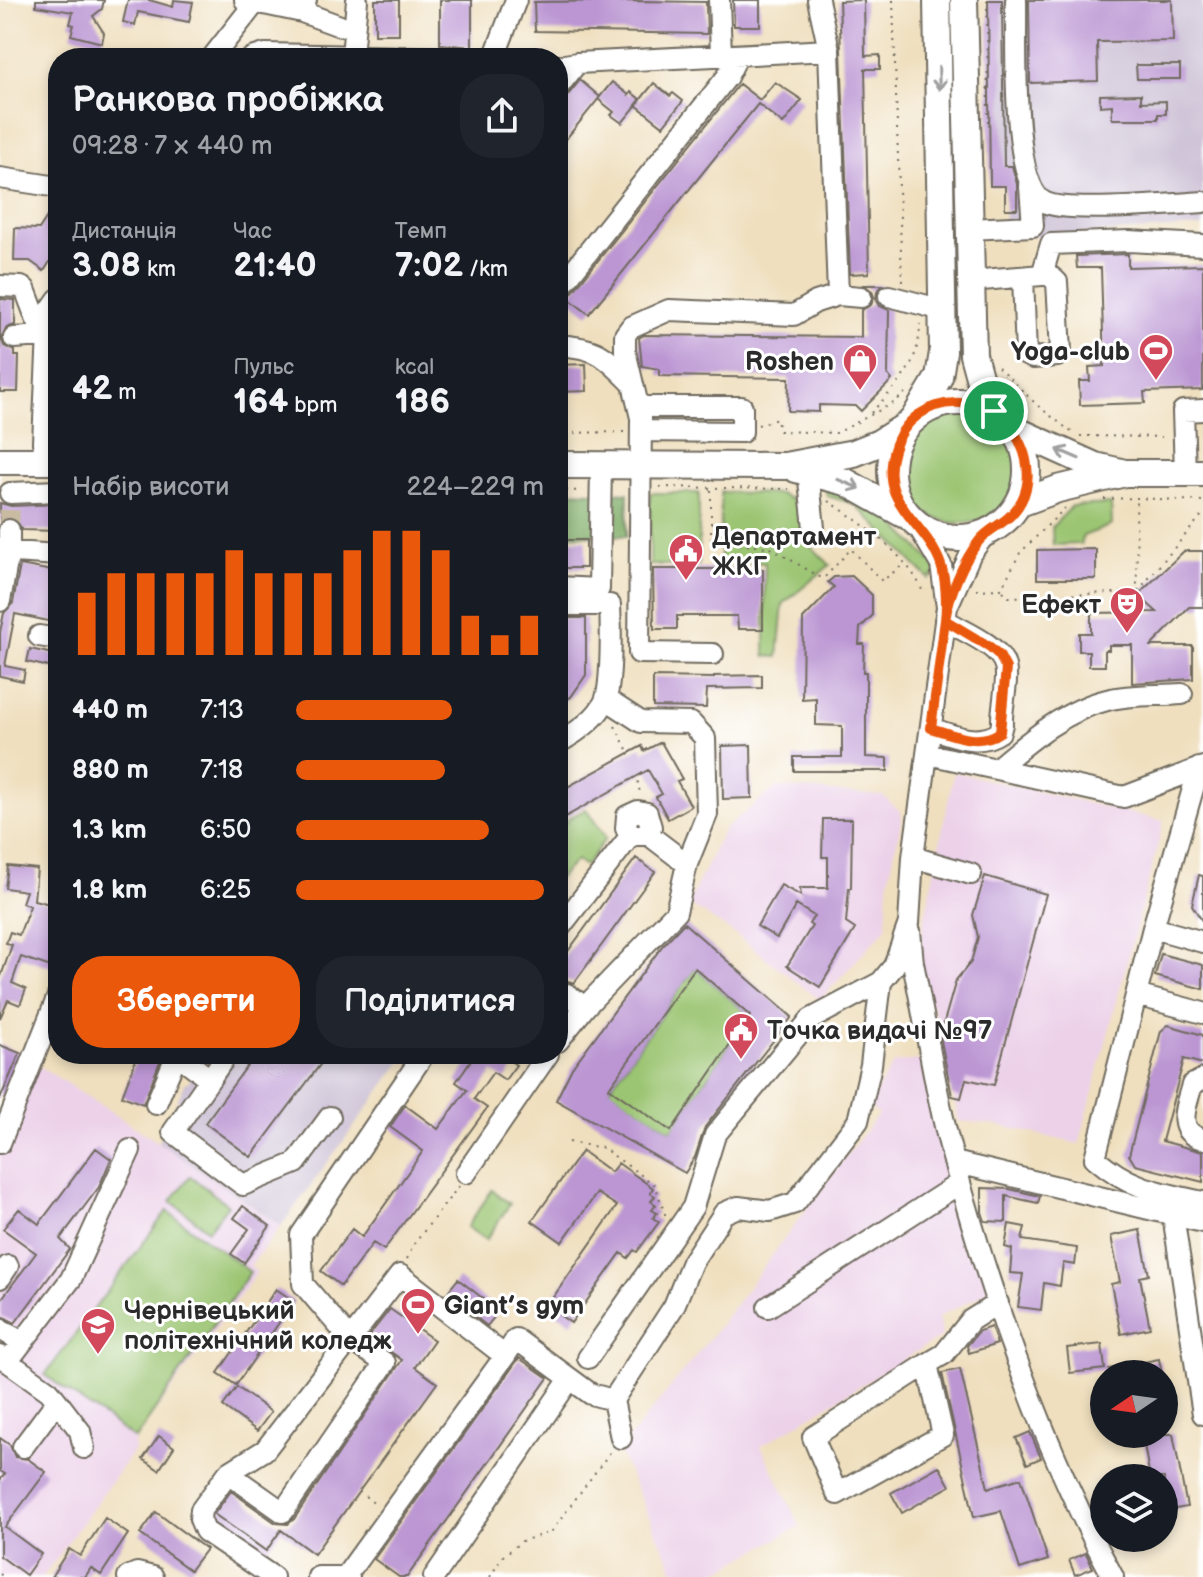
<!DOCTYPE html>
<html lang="uk">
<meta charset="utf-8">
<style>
body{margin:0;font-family:"Balsamiq Sans",sans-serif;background:#20242c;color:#f1f3f6;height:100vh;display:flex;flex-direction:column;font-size:30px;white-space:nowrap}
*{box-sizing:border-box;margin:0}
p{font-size:26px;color:#9ea1a6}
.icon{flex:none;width:44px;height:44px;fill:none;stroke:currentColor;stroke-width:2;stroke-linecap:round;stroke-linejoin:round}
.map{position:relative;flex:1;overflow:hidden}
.sheet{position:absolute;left:48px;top:48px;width:520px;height:1016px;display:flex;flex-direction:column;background:#171b24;border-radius:32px;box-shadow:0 4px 12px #0003}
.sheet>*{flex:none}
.needle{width:52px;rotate:257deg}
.tools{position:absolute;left:1090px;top:1360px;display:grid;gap:16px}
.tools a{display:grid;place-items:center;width:88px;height:88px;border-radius:50%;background:#171b24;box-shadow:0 4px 12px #0003;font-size:40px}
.pin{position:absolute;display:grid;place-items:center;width:68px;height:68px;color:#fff;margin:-34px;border:4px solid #fff;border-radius:50%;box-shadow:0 2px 8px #0007}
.round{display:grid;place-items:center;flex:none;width:84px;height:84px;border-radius:32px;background:#20242c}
.headline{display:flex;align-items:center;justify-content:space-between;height:136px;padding:0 24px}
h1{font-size:36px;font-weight:600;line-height:60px}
.metrics{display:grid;grid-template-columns:repeat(3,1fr);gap:12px;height:136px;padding:8px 24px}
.metrics div{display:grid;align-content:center}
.metrics b{font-size:34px;font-weight:600}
.metrics small{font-size:22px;font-weight:400}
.metrics p{font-size:22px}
.chart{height:224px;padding:16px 24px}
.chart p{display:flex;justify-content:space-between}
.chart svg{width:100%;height:144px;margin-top:8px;stroke:#ea580c;stroke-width:6}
.cta{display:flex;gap:16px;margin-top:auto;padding:16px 24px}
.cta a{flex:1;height:92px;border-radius:32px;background:#ea580c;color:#fff;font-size:32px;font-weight:600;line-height:92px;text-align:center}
.cta a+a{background:#20242c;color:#f1f3f6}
ul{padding:0 24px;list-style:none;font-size:26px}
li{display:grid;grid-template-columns:128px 96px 1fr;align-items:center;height:60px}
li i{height:20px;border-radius:10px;background:#ea580c}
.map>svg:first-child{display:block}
.built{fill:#ecd1e9}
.industrial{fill:#cbbfd4}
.green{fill:#9bc572;stroke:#63784e;stroke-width:2}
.forest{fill:#7caa64;stroke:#546a48;stroke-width:2}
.building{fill:#bb96d3;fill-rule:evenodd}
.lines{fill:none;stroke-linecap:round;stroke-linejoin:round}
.minor-tunnel{stroke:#c8bba1;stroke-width:20;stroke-dasharray:20 10;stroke-linecap:butt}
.minor-casing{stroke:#706a5e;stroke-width:24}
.major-casing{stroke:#706a5e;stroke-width:30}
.path{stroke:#706a5e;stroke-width:2;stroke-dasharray:2 6;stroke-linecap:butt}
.minor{stroke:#fff;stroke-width:20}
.major{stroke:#fff;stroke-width:26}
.oneway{stroke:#a0a0a0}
.route-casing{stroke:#fff;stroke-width:16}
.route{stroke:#ea580c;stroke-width:10}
.labels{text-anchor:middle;stroke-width:6;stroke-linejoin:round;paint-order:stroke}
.poi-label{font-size:26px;font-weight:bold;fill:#2b2b2b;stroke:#fff;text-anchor:start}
</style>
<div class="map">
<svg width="1203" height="1577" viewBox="0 0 1203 1577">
<rect width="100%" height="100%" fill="#fff"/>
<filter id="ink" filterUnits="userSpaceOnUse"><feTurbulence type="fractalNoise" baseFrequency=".0125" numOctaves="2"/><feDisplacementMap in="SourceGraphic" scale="16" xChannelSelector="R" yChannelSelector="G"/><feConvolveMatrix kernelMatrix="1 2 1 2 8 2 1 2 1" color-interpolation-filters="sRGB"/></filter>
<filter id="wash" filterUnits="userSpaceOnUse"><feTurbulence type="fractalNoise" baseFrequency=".006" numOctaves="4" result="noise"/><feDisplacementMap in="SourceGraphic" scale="32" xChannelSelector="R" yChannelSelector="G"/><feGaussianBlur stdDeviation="1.8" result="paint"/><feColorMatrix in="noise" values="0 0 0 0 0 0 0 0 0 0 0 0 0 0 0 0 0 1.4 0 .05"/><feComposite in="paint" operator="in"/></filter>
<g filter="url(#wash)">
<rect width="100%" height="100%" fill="#efdfbe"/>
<!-- built -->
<path class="built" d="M954 772 1164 821 1079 1144 998 1125 959 1121 932 1004 925 1006 918 952Z
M777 787 883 796 900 811 902 817 888 883 886 928 820 1000 735 934 688 904 724 829Z
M928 1059 991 1290 938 1317 942 1336 761 1446 800 1526 708 1577H677L619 1451 714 1333 878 1114 868 1106 894 1063Z
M33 1062 158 1142 281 1226 250 1266 257 1272 134 1441V1450L43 1577H0V1142Z"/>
<!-- industrial -->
<path class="industrial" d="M1002 0H1203V227L1005 238Z
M197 1054H407L281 1226 158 1142 186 1082H189Z"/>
<!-- green -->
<path class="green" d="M902 465a58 58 0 1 1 116 0a58 58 0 1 1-116 0Z
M825 484 864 493 940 570 929 579 855 504 827 496Z
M721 492 780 494 806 507 805 540 830 565 783 604 778 657 765 656V563L720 561Z
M650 493H699V565H650Z
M1111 504 1112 525 1083 536 1081 544 1053 545 1052 527 1072 506Z
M586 809 606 838 585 866 576 860 558 879V831L569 818Z
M695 968 750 1016 671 1131 609 1089Z
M190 1176 228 1205 208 1230 171 1201Z
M492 1190 510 1204 486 1240 467 1227Z
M167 1211 250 1272 135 1439 45 1375Z"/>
<!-- forest -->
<path class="forest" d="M558 491 628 493 627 536 558 535Z"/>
<g id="blocks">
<!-- building -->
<path class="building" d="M36 0H104L102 9 93 16 104 33 102 43 71 35 74 25 70 24 73 12 36 6Z
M128 0H149L173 7 174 0 193 2 189 22 138 12 135 25 123 22Z
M375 0H399V34H375Z
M440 0H472V47L440 44Z
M733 0H760V26H734Z
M864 0 865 56 880 55V69H865L869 273 850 274 839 1Z
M988 0H1002L1004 166H1012L1017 184V209H1005V186H990Z
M1029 0H1172L1173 41 1097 42 1098 81 1030 83Z
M637 1 706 2 707 34 535 31 534 2Z
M1136 65H1180V79H1137Z
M580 80 600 97 558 149V107Z
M612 82 629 95 631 92 641 100 622 123 611 115 614 112 598 99Z
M775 82 802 100 783 124 758 104 589 314 568 298 739 84 760 100Z
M654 83 670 96 673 93 683 101 663 126 636 105Z
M1141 94V102L1166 101V114H1158V119H1112V105L1100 106V95Z
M58 200V249L44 271 30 261H14L15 228 39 229Z
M1128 254V267L1203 265V390L1144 392 1145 403 1080 405 1079 381H1090L1089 367 1104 366 1101 268H1077L1076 256Z
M864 285H883L877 292 876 299 880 306 889 310 888 375 892 380 861 411 856 406 819 405V412L788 411 789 378 659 376V369L642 366 639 338 644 335 861 337V310L871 305 874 297 872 291Z
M0 299 15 300V325L6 328 1 338 4 346 15 351V356H19L18 392H0Z
M586 364 587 391 558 392V365Z
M0 503 11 506 58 504V531L22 530 15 518 8 517 0 521Z
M558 540H586V568H558Z
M1096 549V579H1037V550Z
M1184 551H1203V607H1189L1151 646H1193V679L1132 683V645H1109V650H1105V666H1089V651H1079V633H1091V613L1157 612 1138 595Z
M20 565 58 572V623L15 614 5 666 25 670 23 681 0 676V632L4 613 13 603Z
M653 569H763V629H738L737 616H677V629H654Z
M852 576 872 595V616L860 628 859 644H864L863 672H866V757L888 758V771H794V757H842V726L816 725V698L802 699 803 619 834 587 828 582 834 577Z
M558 618H586V675L571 697 558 704Z
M30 649 58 655V669L27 662Z
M762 675V688L707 689 706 708 653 707V677L714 678V676Z
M661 742 682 779 677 781 691 806 668 819 656 797 662 794 648 770 558 821V792L642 746 644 751Z
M751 745 752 798 723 799 722 746Z
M823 819H852L851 888H849L846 923 855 929 820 987 787 966 812 926 809 924 814 916 796 905 777 938 757 926 781 885 801 896 800 888H828V857H822Z
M636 858 655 872 574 983 568 981 558 985V965Z
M8 866 37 869 34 900 58 906V957L54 968 21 957 12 983 26 989 20 1005 8 1000 0 1018V979L12 945 6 943 10 932 19 935 30 906 22 903 26 891 5 888Z
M1199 875 1203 876V922L1192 905Z
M985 876 1046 894 994 1085 966 1079 961 1098 952 1096 940 1036 956 980 971 962 978 937 973 915Z
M684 923 792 1017 705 1127 695 1157 685 1173 556 1100 572 1068 663 945ZM695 968 750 1016 671 1131 609 1088Z
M1161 954 1203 965V989L1155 976Z
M1168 1025 1203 1035V1064L1184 1059 1162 1141 1203 1152V1182L1135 1165 1129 1155 1161 1031Z
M0 1045 20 1053 0 1099Z
M138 1054H163L143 1104 122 1096Z
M256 1054H328L251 1157 205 1123Z
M475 1054H501L516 1065 505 1080 493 1072 474 1099 487 1108 384 1250 373 1243 341 1286 321 1271 352 1229 362 1237 423 1151 390 1127 405 1105 438 1129 467 1090 456 1082Z
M96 1148 111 1159 99 1187 60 1239 70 1249 15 1323 2 1316 0 1301 36 1253 3 1229 19 1209 39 1224Z
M582 1151 611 1172 618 1163 653 1188 650 1193 655 1196 651 1201 656 1205 652 1210 657 1213 653 1218 659 1222 637 1252 634 1250 628 1258 621 1253 571 1323 547 1306 617 1206 597 1193 562 1242 532 1221Z
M982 1188 1009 1189 1040 1196 1038 1203 1006 1196V1222L985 1221 982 1212Z
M243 1206 270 1226 244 1263 231 1254 249 1229 234 1218Z
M1009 1224 1025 1227 1022 1240 1077 1248 1075 1265 1063 1263 1060 1286 1044 1283 1041 1310 1018 1307 1023 1274 1010 1273 1012 1249 1005 1247Z
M1140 1230 1149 1275 1140 1277 1150 1328 1121 1334 1111 1284 1120 1282 1111 1236Z
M458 1279 499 1311 487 1326 446 1294Z
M276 1289 294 1301 236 1385 218 1373Z
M390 1309 434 1340 415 1367 437 1383 314 1554 281 1530 266 1551 214 1514 231 1491 276 1523 288 1524 294 1519 402 1360 369 1336Z
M991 1327 997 1344 969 1353 967 1346 979 1331Z
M1102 1344 1105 1369 1070 1373 1067 1348Z
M519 1358 548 1378 407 1577H399L374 1559Z
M1159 1359 1162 1374H1110L1109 1369Z
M960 1369 988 1488 1021 1478 1048 1560 1020 1569 1001 1511 974 1517 942 1373Z
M237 1387 271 1412 257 1431 223 1406Z
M1030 1432 1041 1458 1027 1464 1016 1438Z
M1142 1434H1173L1187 1507 1164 1511V1478H1150Z
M159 1436 174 1447 159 1470 143 1459Z
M0 1438 10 1445 15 1457 28 1459 46 1472 5 1527 41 1554 26 1575 0 1556V1480L5 1474 0 1471Z
M939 1466 950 1486 902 1513 891 1493Z
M156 1512 206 1549 190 1570 140 1534Z
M105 1518 128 1534 101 1575 91 1568 85 1577H51L69 1549 80 1556Z
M1086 1553 1093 1568 1075 1575 1069 1560Z"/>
</g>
</g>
<g filter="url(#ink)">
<use href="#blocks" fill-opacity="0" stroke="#706a5e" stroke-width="2"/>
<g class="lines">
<!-- minor-tunnel -->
<path class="minor-tunnel" d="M9 530 10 503"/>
<defs>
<path id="minor" d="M245 0 302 12 306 0
M719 0 721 55
M1016 0C1017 38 1010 184 1044 202 1067 214 1172 204 1203 202
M302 12 340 26
M352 56 357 0
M212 58 255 3
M252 58 265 54 465 58
M494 58 516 0
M558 66 577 63 829 50
M558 87 577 63
M0 178 58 187
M969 229 1033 226 1030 187
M1023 277 1026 355 1033 358 1057 356 1061 351 1057 282 1049 275H1042
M970 281 1042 275 1051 244 1129 241 1203 245
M0 286 21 287 25 289 36 318 48 335
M558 290 727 77 738 55
M838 295 861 297
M889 296 943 310
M14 338 58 335
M558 345C599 348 604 355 633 384
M639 407H742V432L641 431
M46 461 43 442 49 312 58 299
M808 471 814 528
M1185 473 1183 411 1203 410
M10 493 58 491
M918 526 941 565 947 607
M0 551 58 555
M558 587 599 589 601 465
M0 601 9 551V530
M558 605H610C611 624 612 685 605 701 597 719 574 734 558 743
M39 636 58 639
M713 654 639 653 641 418 625 351V335L631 327 669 310 794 315 816 302 838 295 829 50 818 0
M931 728C953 736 979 747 1000 732L1002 724C1001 708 1009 681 1005 666 999 644 962 631 945 620
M928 754 1124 797 1203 767
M997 768C1029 741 1065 710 1107 700 1130 694 1158 696 1182 694
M1199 768 1153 928 1095 1158C1131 1189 1158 1192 1203 1202
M649 835 687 864
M913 857 971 874
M1153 928 1203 942
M558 930 628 839 633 835H649L651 827 647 813 638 811 627 816 626 828 633 835
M910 931 913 963C927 1030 936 1099 955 1165 994 1307 1043 1447 1113 1577
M567 994 585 1007
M1136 995 1203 1013
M558 1041 585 1007 676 912 687 864 707 814 705 738 691 723 641 722 606 699
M178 1055 210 1079 173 1132 243 1185 296 1163 330 1117
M210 1079 227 1054
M1203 1079 1192 1085C1186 1106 1174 1132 1203 1139
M156 1104 177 1054
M0 1143 58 996
M954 1162 1203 1222
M466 1173 548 1054
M1173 1215 1203 1414
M0 1278 8 1266
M768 1307 960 1183
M0 1329 22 1342
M0 1356 49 1391 57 1401 23 1447
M505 1356 516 1339 591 1394 613 1400
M588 1358 693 1207 715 1135 811 1019 881 982 894 966 909 923 913 857 947 607 971 553 987 532
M8 1361 71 1279 130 1150
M927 1364 943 1435 837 1494 813 1437 927 1364 944 1354 971 1320 998 1303
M57 1401 80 1431 84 1448
M621 1438 613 1400 674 1306 692 1262 724 1213 738 1207 770 1211 795 1203 858 1121 871 1065 881 982
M228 1473 283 1512 385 1363 350 1339 303 1284 301 1235 424 1054
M128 1577 137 1573 153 1577
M273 1577 205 1531 200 1519 201 1510 228 1473 265 1450 400 1275 505 1356 345 1577
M318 1577H349
M434 1577 570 1379"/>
<path id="major" d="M964 0 973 355 982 388 994 411
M891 470a68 68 0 1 1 136 0a68 68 0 1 1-136 0Z
M915 417 939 377 943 352 937 0
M1013 429 1095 466 1121 472
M0 461H58
M558 465 785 466 854 453 879 443 906 426
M796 469 846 482 903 514
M1020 503 1058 489 1125 473H1203"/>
</defs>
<!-- minor casing -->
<use href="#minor" class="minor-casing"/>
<!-- major casing -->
<use href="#major" class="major-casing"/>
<!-- path -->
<path class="path" d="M893 0 902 283
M987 0 988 127
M998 367 1038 406 1074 434
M871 413C898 383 919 367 920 324
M758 425 777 419 779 431 837 433 895 402 905 393
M558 433 624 432
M1080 436 1166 437
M660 487 789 489
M558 490 582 491
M711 490V542L769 547 823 579 851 549 882 581 903 565
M1104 499 1136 498 1203 501
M829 501C861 523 907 554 922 590H925
M976 590 1001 589 1020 553 1065 508
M1003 591 1009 597 1137 592 1136 499
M1138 591 1203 514
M615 726 629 753
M641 774 637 785 641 793
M569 1142 603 1148 655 1185 666 1217
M407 1259 414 1244 459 1186
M359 1491 376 1505
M0 1574 3 1577
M490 1577 503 1556 522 1541 551 1532 611 1451"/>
<!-- minor -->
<use href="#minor" class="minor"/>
<!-- major -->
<use href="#major" class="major"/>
</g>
<!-- one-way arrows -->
<defs><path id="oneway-shaft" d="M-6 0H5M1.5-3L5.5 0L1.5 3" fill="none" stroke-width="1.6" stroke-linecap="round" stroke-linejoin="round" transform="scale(2)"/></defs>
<g class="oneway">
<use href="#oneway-shaft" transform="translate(939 78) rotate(89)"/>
<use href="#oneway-shaft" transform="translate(1068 454) rotate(-157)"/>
<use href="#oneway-shaft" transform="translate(849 484) rotate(22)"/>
</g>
</g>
<g class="lines" filter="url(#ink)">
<defs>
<path id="route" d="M994 411C1025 434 1042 482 1012 514 1002 525 988 529 979 541 963 561 949 595 945 620L931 728C953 735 979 747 1000 732L1006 668 999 655 990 647 945 620C947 604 946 580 941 565 926 521 877 505 894 450 898 436 906 424 918 415 942 398 968 401 994 411"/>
</defs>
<!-- route casing -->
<use href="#route" class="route-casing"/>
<!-- route -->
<use href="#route" class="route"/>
</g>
<!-- icons -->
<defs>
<symbol id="stadium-pin" viewBox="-11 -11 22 30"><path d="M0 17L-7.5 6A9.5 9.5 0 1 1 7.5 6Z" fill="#d1495b" stroke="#fff"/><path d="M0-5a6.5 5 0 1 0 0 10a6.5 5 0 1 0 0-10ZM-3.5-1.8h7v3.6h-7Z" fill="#fff"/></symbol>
<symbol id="shop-pin" viewBox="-11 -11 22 30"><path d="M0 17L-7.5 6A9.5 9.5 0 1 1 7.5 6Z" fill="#d1495b" stroke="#fff"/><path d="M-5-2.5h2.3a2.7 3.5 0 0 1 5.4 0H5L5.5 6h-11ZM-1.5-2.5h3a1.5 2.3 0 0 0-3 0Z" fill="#fff"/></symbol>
<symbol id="civic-pin" viewBox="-11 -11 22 30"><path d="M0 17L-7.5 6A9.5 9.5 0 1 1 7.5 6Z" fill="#d1495b" stroke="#fff"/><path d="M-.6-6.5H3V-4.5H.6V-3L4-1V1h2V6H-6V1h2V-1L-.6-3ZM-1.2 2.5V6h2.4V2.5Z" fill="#fff"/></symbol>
<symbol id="theatre-pin" viewBox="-11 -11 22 30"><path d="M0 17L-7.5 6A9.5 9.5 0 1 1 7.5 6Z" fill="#d1495b" stroke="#fff"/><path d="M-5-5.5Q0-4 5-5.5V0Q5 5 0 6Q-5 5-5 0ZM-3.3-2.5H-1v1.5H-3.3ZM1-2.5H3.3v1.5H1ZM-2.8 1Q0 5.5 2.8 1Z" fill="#fff"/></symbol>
<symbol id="university-pin" viewBox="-11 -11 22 30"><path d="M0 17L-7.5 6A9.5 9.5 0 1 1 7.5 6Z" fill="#d1495b" stroke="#fff"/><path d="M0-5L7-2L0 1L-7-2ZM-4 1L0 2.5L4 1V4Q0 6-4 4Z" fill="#fff"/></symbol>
</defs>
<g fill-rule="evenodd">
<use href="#stadium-pin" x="1136" y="331" width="40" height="54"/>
<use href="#shop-pin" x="840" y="341" width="40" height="54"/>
<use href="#civic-pin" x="666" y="531" width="40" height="54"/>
<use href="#theatre-pin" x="1107" y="584" width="40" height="54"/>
<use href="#civic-pin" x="721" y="1010" width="40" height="54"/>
<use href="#stadium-pin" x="398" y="1285" width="40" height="54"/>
<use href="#university-pin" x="78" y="1305" width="40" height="54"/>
</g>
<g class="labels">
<!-- poi labels -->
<g class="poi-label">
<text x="1130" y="360" text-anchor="end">Yoga-club</text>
<text x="834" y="370" text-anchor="end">Roshen</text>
<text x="712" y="545">Департамент<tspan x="712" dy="30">ЖКГ</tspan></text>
<text x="1101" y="613" text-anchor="end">Ефект</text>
<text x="767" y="1039">Точка видачі №97</text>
<text x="444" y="1314">Giant’s gym</text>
<text x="124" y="1319">Чернівецький<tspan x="124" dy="30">політехнічний коледж</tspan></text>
</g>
</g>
</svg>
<div class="tools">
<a><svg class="needle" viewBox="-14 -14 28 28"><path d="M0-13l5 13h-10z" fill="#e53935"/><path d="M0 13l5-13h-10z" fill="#9ea1a6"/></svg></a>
<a><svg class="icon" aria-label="layers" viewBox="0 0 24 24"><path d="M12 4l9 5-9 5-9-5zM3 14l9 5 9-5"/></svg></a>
</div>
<div class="pin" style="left:994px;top:411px;background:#1e9e55"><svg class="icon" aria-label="arrive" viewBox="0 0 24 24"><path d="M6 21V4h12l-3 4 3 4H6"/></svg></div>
<section class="sheet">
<div class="headline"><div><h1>Ранкова пробіжка</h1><p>09:28 · 7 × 440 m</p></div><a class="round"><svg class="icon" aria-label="share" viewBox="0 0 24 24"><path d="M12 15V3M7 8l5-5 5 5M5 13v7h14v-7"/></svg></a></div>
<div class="metrics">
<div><p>Дистанція</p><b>3.08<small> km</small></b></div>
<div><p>Час</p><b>21:40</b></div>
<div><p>Темп</p><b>7:02<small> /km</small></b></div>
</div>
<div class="metrics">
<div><b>42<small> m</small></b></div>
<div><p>Пульс</p><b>164<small> bpm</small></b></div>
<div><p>kcal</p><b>186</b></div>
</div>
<div class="chart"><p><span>Набір висоти</span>224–229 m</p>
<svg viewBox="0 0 160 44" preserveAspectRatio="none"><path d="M5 44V25M15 44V19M25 44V19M35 44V19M45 44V19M55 44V12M65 44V19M75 44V19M85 44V19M95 44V12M105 44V6M115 44V6M125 44V12M135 44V32M145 44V38M155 44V32"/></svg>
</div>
<ul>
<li><b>440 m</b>7:13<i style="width:63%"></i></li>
<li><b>880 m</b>7:18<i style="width:60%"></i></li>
<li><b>1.3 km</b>6:50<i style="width:78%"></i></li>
<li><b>1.8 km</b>6:25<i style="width:100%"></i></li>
</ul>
<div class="cta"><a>Зберегти</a><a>Поділитися</a></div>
</section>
</div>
